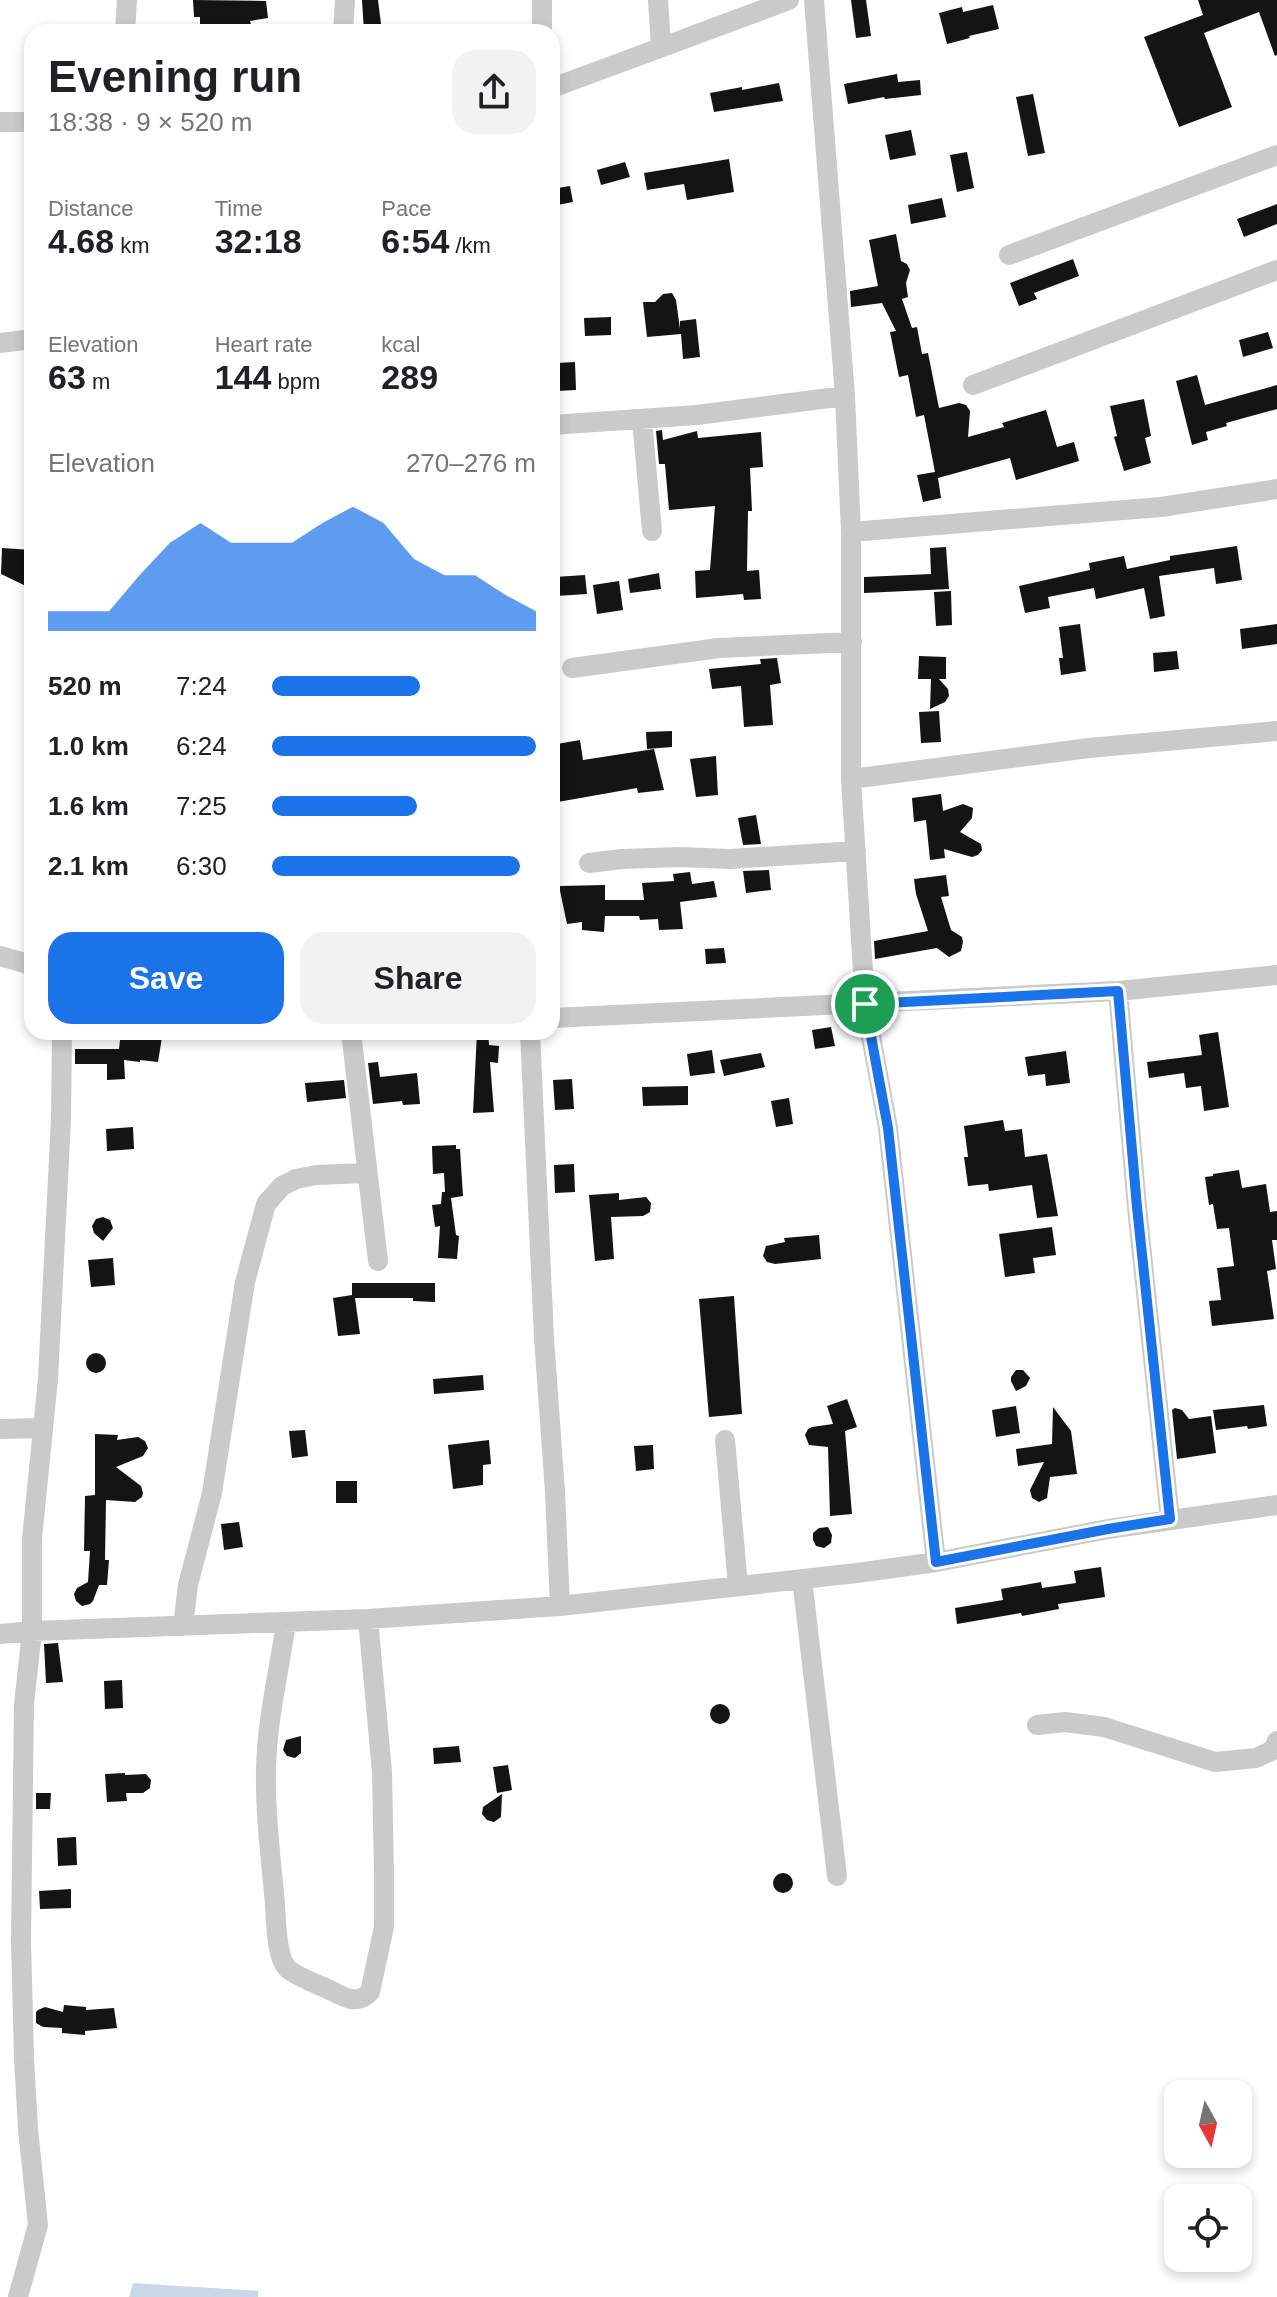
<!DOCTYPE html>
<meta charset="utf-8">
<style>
body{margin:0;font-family:Helvetica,sans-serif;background:#f2f2f2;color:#202124;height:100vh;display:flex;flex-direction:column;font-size:30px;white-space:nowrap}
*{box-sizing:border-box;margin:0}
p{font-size:26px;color:#757577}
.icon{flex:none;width:44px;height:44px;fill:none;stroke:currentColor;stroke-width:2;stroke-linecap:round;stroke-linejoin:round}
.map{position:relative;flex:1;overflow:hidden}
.panel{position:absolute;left:24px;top:24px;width:536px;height:1016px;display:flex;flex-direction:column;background:#fff;border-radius:24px;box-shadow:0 4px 12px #0003}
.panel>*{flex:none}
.needle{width:52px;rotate:172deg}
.controls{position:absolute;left:1164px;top:2080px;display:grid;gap:16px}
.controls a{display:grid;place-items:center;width:88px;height:88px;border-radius:16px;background:#fff;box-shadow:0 4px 12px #0003;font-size:40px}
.pin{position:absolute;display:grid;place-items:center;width:68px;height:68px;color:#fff;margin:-34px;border:4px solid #fff;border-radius:50%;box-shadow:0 2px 8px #0007}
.round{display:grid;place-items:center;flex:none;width:84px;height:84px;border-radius:24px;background:#f2f2f2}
.summary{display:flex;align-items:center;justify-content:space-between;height:136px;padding:0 24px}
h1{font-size:44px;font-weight:800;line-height:60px}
.figures{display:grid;grid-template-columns:repeat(3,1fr);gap:12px;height:136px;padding:8px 24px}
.figures div{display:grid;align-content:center}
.figures b{font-size:34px;font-weight:800}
.figures small{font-size:22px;font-weight:400}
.figures p{font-size:22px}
.chart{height:224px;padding:16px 24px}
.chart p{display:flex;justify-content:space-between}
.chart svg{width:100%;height:144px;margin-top:8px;fill:#1a73e8;opacity:.7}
.cta{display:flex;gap:16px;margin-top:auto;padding:16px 24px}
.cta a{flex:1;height:92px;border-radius:24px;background:#1a73e8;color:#fff;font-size:32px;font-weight:800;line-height:92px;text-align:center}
.cta a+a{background:#f2f2f2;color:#202124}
ul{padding:0 24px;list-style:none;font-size:26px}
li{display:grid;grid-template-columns:128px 96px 1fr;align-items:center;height:60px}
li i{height:20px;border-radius:10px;background:#1a73e8}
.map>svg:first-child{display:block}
.water{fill:#c9d8e8}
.building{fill:#141414}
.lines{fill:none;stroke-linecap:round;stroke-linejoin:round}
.minor{stroke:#cacaca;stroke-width:20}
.route-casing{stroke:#fff;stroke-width:16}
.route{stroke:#1a73e8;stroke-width:10}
</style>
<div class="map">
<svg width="1277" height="2297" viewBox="0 0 1277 2297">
<rect width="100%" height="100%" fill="#fff"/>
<!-- water -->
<path class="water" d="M133 2283 258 2291V2297H129Z"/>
<!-- building -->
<path class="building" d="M193 0 266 1 268 18 250 21 253 32H200V17H194Z
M362 0H378L382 32H364Z
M851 0H866L871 36 856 38Z
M1198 0H1277V55L1275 56 1259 12 1204 33 1232 107 1179 127 1144 37 1203 15Z
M993 5 999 29 969 36 970 38 947 44 939 13 962 7 963 12Z
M897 74 898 82 920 80 921 95 885 99 884 97 848 104 844 84Z
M779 83 783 101 714 112 710 93 742 87V90Z
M1033 94 1045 153 1028 156 1016 97Z
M911 130 916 155 890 160 885 135Z
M967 152 974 188 957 192 950 155Z
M729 159 734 192 687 200 684 184 647 190 644 173Z
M625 162 630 177 601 185 597 170Z
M570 186 573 202 552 206V189Z
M942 198 946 217 911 224 908 205Z
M1277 204V224L1244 237 1237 219Z
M896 234 901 261 907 264 910 270 906 283 908 297 902 299 912 328 917 327 922 354 928 353 939 408 959 403 966 405 970 411 968 437 1004 427 1002 423 1046 410 1057 447 1074 442 1079 461 1016 480 1010 458 938 478 941 498 923 502 917 475 935 472 924 415 916 417 908 375 899 377 890 332 896 331 882 303 851 307 850 291 878 286 869 240Z
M1073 259 1079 276 1034 293 1037 299 1019 306 1010 283Z
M672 293 676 300 680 329V321L696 319 700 357 683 359 681 334 647 337 643 302H655L663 294Z
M611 317V335L585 336 584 318Z
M1268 332 1273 348 1243 357 1239 340Z
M575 362 576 390 557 391 556 363Z
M1197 375 1205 405 1277 385V409L1226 423 1227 426 1206 432 1208 440 1192 445 1176 381Z
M1144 399 1151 436 1145 438 1151 463 1124 471 1114 437 1117 436 1110 406Z
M662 430 663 440 697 431 698 438 761 432 763 467 750 468 752 511H748L747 571 759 570 761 599 744 600 743 594 696 598 695 571 710 570 715 506 669 510 665 464H659L656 431Z
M1237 546 1242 580 1216 584 1214 568 1159 576 1165 616 1150 619 1144 588 1096 599 1094 588 1048 597 1050 608 1025 613 1019 586 1090 570 1089 563 1124 556 1127 569 1170 560V556Z
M946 547 949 589 864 593V577L931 574 930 548Z
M2 548 32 550V589L1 574Z
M659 573 661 589 630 593 628 579Z
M585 575 587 594 556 596 555 577Z
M619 581 623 610 597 614 593 585Z
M951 591 952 625 936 626 934 592Z
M1080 624 1086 671 1061 675 1059 658H1063L1059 627Z
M1277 624V644L1242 649 1240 629Z
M1177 651 1179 669 1154 672 1153 653Z
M919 656 946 657V679H939L948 689 949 696 945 702 930 709 931 679H918Z
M777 658 781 683 770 685 773 725 744 727 741 686 712 689 709 669 761 664 760 659Z
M939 711 941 742 921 743 919 712Z
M672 731V747L647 749 646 732Z
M580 740 583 760 654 749 664 790 638 793 637 788 552 803V756L558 755 557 744Z
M716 756 718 795 696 797 690 759Z
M941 794 943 811 963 804 973 808 972 818 960 832 981 844 982 850 978 855 972 857 944 849 945 858 930 860 926 820 914 822 912 798Z
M756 815 761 844 743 845 738 818Z
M769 870 771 890 746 893 743 871Z
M690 872 692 884 714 881 717 897 680 902 683 929 659 930 658 919 640 920 639 916H605L604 932 582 930V922L567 924 559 886 605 885V900H644L642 883 674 881 673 874Z
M946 875 949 896 941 897 951 930 962 937 963 942 961 951 949 957 937 948 875 959 874 941 928 931 916 894 914 879Z
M724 948 726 963 706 964 705 949Z
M831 1027 835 1046 815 1049 812 1030Z
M121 1032 162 1037 158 1062 140 1060V1062L124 1060 125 1079 107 1080V1064H75V1049H119Z
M477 1032H488L489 1045 499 1046 498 1063 490 1062 494 1112 473 1113Z
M1218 1032 1229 1107 1204 1111 1201 1086 1186 1088 1184 1073 1149 1078 1147 1062 1202 1055 1199 1035Z
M712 1050 715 1073 690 1076 687 1054Z
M1066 1051 1070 1083 1046 1086 1045 1074 1028 1076 1025 1057Z
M761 1053 765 1067 724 1076 720 1060Z
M378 1062 380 1077 417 1073 420 1104 403 1105 402 1101 373 1104 368 1063Z
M572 1079 574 1109 555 1110 553 1080Z
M344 1080 346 1098 307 1102 305 1083Z
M688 1086V1105L643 1106 642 1087Z
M789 1098 793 1124 776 1127 771 1101Z
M1003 1120 1005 1131 1022 1129 1025 1157 1047 1154 1058 1216 1037 1218 1032 1185 989 1191 988 1184 968 1186 964 1157H968L964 1126Z
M133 1127 134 1149 107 1151 106 1129Z
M456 1145V1149H460L463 1196 451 1198 456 1235 459 1236 457 1259 438 1258 440 1226 435 1227 432 1205 441 1204 442 1192H445L444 1173 433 1174 432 1146Z
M574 1164 575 1192 555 1193 554 1165Z
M1239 1170 1242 1188 1266 1184 1270 1212 1277 1211V1240H1272L1276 1269 1267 1271 1274 1319 1212 1326 1209 1301 1221 1300 1217 1268 1234 1266 1229 1228 1217 1229 1213 1204 1209 1205 1205 1177 1213 1176V1174Z
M619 1193V1200L646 1197 651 1203 650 1212 643 1216 611 1217 614 1259 595 1261 589 1195Z
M103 1217 110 1220 113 1228 103 1241 94 1233 92 1226 96 1219Z
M1052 1227 1056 1255 1033 1258 1035 1273 1005 1277 999 1234Z
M819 1235 821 1259 775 1264 767 1262 763 1256 766 1246 785 1242 784 1238Z
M113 1258 115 1285 91 1287 88 1260Z
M352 1283H435V1302L413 1301V1298H355L360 1334 338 1336 333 1298 352 1295Z
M734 1296 742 1414 709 1417 699 1299Z
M86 1363a10 10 0 1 1 20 0a10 10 0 1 1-20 0Z
M1016 1370H1023L1030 1378 1026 1386 1016 1391 1011 1381V1377Z
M483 1375 484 1390 434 1394 433 1379Z
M847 1399 857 1427 845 1431 852 1514 830 1516 828 1447 809 1445 805 1435 808 1429 812 1427 833 1424 827 1406Z
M1264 1405 1267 1426 1248 1429 1247 1426 1216 1430 1213 1410Z
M1016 1406 1020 1433 996 1437 992 1410Z
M1053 1407 1071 1431 1077 1474 1050 1477 1047 1498 1039 1502 1032 1498 1030 1490 1044 1462 1018 1466 1016 1449 1052 1444Z
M1175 1408 1182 1410 1189 1419 1211 1416 1216 1453 1177 1459 1172 1410Z
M305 1430 308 1456 292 1458 289 1431Z
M95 1434 118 1435 117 1440 138 1437 145 1441 148 1448 143 1456 116 1467 141 1486 143 1493 142 1497 135 1502 106 1500 105 1560H109L107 1585H99L93 1601 90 1604 82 1606 76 1601 74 1594 77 1588 88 1582 90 1551H84L85 1496 95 1495Z
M489 1440 491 1464 483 1465V1485L453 1489 448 1445Z
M653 1445 654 1469 636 1471 634 1446Z
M336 1481H357V1503H336Z
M239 1522 243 1547 224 1550 221 1524Z
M828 1527 832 1535 831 1543 824 1548 816 1546 813 1540V1533L819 1528Z
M1101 1567 1105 1597 1058 1604 1059 1609 1022 1616 1021 1613 957 1624 955 1608 1003 1600 1001 1589 1041 1582 1042 1588 1076 1583 1074 1571Z
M58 1643 63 1682 46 1683 44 1644Z
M122 1680 123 1708 105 1709 104 1681Z
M710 1714a10 10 0 1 1 20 0a10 10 0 1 1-20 0Z
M301 1736V1753L295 1758 287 1756 283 1750 286 1740Z
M459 1746 461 1762 434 1764 433 1748Z
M508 1765 512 1790 497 1793 493 1767Z
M125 1773V1775L146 1774 151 1780 150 1788 143 1793H126L127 1801 107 1802 105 1774Z
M36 1793H51L50 1809H36Z
M502 1794 501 1817 494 1822 487 1820 482 1814 483 1807Z
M76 1837 77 1865 58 1866 57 1838Z
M773 1883a10 10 0 1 1 20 0a10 10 0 1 1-20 0Z
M71 1889V1908L40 1909 39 1891Z
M64 2005 86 2007V2010L114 2008 117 2028 85 2031V2035L62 2033V2028L43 2027 36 2023V2012L38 2010 45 2007 63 2012Z"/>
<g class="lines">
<!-- minor -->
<path class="minor" d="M542 0V32
M658 0 661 47
M814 0 845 396 851 532V779L865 1004 888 1128 936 1562
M125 32 127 0
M343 32 345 0
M552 88 789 0
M0 122H32
M1009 255 1277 155
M0 343 32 339
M973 385 1277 270
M642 420 652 531
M552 425 697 415 845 396
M851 532 1161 507 1277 489
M572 668 719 648 852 642
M851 779 1089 748 1277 731
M589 863 622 859 680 857 730 859 856 851
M0 956 32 965
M1118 991 1137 1207 1170 1519
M552 1018 1118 991 1277 975
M351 1032 378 1261
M530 1032 544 1338 555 1492 560 1606
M0 1429 43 1428
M725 1440 738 1586
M802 1579 837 1876
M286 1623C279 1671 267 1720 266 1769 265 1814 271 1859 275 1904 276 1919 276 1958 288 1969 295 1976 322 1986 332 1991 345 1998 358 2005 370 1992L384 1927V1873L382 1772 368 1619
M183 1626 188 1585 212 1493 245 1282 266 1204 282 1186 296 1179 316 1175 367 1173
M0 1634 32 1631 368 1619 560 1606 857 1573 936 1562 1108 1529 1277 1505
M1037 1725 1065 1722 1104 1727 1215 1762 1256 1758 1273 1750 1277 1741
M18 2297 38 2225 28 2129 24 2058 21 1941 24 1704 32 1631V1539L48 1379 61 1119 62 1032"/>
</g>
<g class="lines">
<defs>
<path id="route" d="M1118 991 1137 1207 1170 1519 1108 1529 936 1562 888 1128 865 1004Z"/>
</defs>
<!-- route casing -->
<use href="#route" class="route-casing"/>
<!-- route -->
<use href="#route" class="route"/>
</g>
</svg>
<div class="controls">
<a><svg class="needle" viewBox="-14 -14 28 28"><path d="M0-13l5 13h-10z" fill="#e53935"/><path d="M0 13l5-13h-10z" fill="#757577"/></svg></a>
<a><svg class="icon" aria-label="locate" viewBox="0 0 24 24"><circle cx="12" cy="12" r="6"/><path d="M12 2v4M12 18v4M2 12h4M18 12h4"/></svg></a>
</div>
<div class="pin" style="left:865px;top:1004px;background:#1e9e55"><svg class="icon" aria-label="arrive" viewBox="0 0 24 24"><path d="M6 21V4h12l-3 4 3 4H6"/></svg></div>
<section class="panel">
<div class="summary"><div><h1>Evening run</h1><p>18:38 · 9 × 520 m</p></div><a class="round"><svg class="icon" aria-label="share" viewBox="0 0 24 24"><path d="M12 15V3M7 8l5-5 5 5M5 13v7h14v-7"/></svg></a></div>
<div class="figures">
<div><p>Distance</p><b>4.68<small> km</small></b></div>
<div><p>Time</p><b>32:18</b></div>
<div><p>Pace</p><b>6:54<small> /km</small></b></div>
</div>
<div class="figures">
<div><p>Elevation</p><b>63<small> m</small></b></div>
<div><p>Heart rate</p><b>144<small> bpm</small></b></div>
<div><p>kcal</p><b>289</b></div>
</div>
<div class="chart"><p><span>Elevation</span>270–276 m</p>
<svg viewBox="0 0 160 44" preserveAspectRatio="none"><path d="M0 44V38L10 38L20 38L30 27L40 17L50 11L60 17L70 17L80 17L90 11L100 6L110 11L120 22L130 27L140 27L150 33L160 38V44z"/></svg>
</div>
<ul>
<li><b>520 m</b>7:24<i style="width:56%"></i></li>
<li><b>1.0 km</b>6:24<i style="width:100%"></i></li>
<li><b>1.6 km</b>7:25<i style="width:55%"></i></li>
<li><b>2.1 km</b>6:30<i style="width:94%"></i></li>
</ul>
<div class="cta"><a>Save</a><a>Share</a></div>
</section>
</div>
